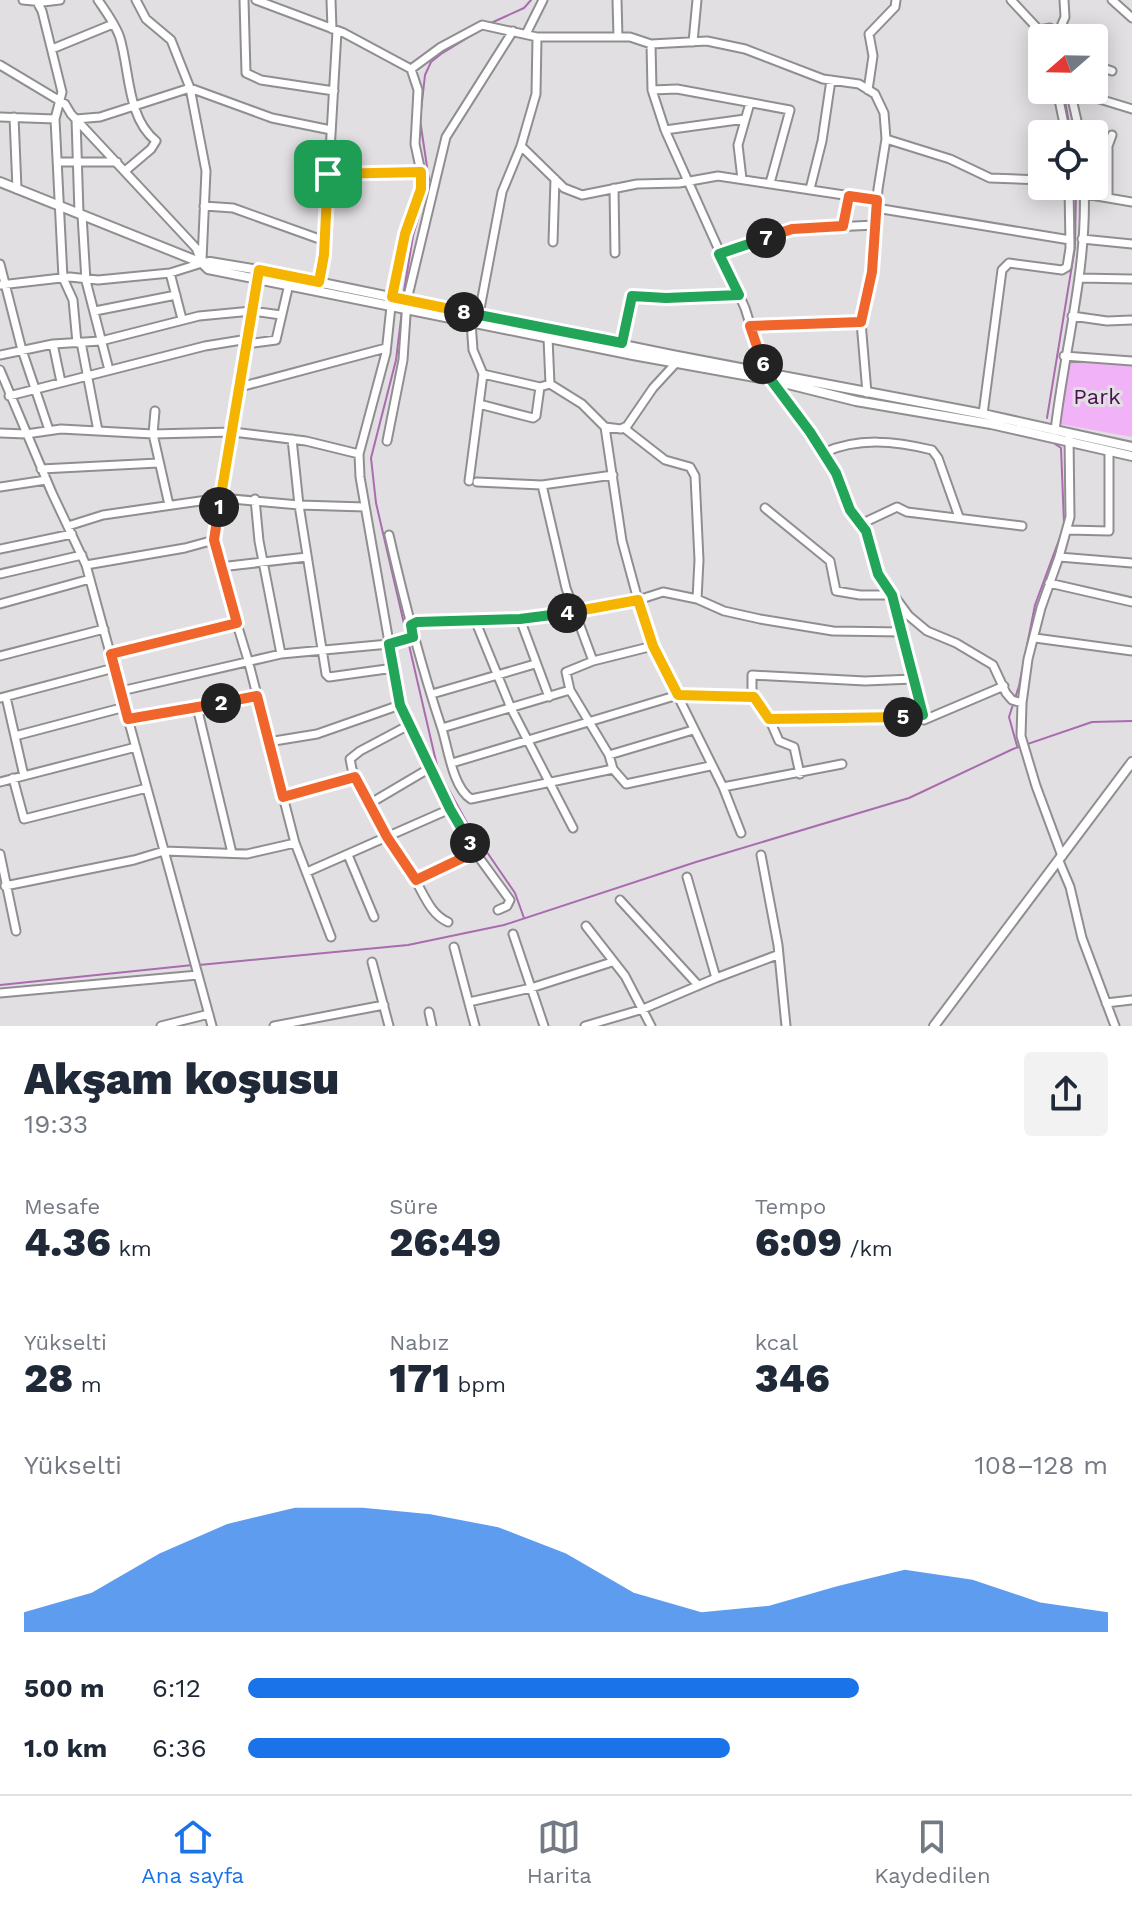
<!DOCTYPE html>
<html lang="tr">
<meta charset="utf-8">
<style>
body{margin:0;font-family:"Work Sans",sans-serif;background:#f2f2f3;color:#1f2937;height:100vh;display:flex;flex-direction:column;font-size:30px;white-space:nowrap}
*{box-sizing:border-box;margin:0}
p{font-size:26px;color:#747a83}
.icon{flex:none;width:44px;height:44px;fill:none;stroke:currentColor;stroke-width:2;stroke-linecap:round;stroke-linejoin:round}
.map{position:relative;height:1026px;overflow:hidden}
.side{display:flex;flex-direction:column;background:#fff;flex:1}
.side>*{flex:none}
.needle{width:52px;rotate:250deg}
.tools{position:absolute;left:1028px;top:24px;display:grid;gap:16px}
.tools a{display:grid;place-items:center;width:80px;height:80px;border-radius:8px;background:#fff;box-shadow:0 4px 20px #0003;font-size:40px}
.pin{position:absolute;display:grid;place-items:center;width:68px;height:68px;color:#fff;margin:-34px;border-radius:16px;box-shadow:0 4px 12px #0006}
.km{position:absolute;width:40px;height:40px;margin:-20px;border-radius:50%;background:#222;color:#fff;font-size:22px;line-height:40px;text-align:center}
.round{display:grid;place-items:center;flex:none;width:84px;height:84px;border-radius:8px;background:#f2f2f3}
.summary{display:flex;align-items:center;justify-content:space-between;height:136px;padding:0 24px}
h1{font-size:44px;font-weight:800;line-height:60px}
.figures{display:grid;grid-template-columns:repeat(3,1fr);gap:12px;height:136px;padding:8px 24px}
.figures div{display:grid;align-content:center}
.figures b{font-size:40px;font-weight:800}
.figures small{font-size:22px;font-weight:400}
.figures p{font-size:22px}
.chart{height:224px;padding:16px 24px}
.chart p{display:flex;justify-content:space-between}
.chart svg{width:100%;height:144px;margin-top:8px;fill:#1a73e8;opacity:.7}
ul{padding:0 24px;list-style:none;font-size:26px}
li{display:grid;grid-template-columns:128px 96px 1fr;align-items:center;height:60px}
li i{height:20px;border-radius:10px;background:#1a73e8}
.tabs{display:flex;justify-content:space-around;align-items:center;height:112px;border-top:2px solid #e0e1e3;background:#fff;font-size:22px;color:#747a83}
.tabs a{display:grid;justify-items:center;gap:4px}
.tabs .selected{color:#1a73e8}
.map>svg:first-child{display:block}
.green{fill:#f2b2f8}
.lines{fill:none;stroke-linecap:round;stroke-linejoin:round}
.stream{stroke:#a96caf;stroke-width:2}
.minor-casing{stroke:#908e91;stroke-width:11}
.major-casing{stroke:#908e91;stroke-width:12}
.minor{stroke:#fff;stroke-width:7}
.major{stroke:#fff;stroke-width:8}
.split-1-casing{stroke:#fff;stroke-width:16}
.split-2-casing{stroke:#fff;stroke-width:16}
.split-3-casing{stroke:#fff;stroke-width:16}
.split-4-casing{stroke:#fff;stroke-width:16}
.split-5-casing{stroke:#fff;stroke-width:16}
.split-6-casing{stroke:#fff;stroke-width:16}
.split-7-casing{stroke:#fff;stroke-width:16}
.split-8-casing{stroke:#fff;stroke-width:16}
.split-9-casing{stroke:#fff;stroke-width:16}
.split-1{stroke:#f5b400;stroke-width:10}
.split-2{stroke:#f0652b;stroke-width:10}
.split-3{stroke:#f0652b;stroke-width:10}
.split-4{stroke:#22a559;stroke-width:10}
.split-5{stroke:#f5b400;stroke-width:10}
.split-6{stroke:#22a559;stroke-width:10}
.split-7{stroke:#f0652b;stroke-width:10}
.split-8{stroke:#22a559;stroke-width:10}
.split-9{stroke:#f5b400;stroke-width:10}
.labels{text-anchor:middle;stroke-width:6;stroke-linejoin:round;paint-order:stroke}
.park-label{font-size:22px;fill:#4a1150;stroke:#e2dfe2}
</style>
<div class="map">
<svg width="1132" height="1026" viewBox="0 0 1132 1026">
<rect width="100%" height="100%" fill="#e2dfe2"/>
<!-- green -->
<path class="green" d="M1070 358 1107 364H1132V437L1060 424Z"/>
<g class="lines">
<!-- stream -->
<path class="stream" d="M491 23 524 8 531 0
M1043 31 1047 38
M1063 90 1071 134
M403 297 413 236 429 180 420 120 425 75 431 62 441 54 482 29
M402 311 396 360 371 458 376 503 438 770 467 823 515 893 524 918
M1047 418 1075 247 1076 186
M1055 444 1061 448 1064 523
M1017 746 1009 717 1019 686 1035 605 1063 529
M199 965 408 945 504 925 696 862 909 798 1013 749 1092 722 1132 721
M0 985 193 965"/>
<defs>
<path id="minor" d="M23 0 43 2 60 0
M36 0 42 11 62 92 55 119 63 278 73 300 77 343
M98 0C106 12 116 25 120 38 130 72 127 118 156 141L151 149 125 171
M136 0 146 19 171 40 190 88 206 171 202 260
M244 0 246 73 261 80 334 91
M256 0 344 33 411 69 418 90 415 144 421 172V189L405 234 392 297 386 353 359 454 360 477 400 705 450 809 475 852 510 900 507 906 498 910
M331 0 332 29
M617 0 618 37
M1011 0 1039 30 1042 38
M1112 0 1132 18
M1039 30 1050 28 1057 38
M526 34 543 0
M1061 38 1057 36 1065 17 1064 0
M693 42 697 0
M651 44 652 90 665 130 745 308 765 372 810 432 836 473 850 510 866 531 878 574 909 616 927 631 956 643 993 665 1006 693 1012 700 1022 703
M52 49 113 24
M0 65 65 104 71 114 196 248 202 263
M1094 65 1112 71
M411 69 441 47 482 25 537 37H630L651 44 707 41 745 49 823 79 859 84 875 94 884 113 886 139 878 189 872 272 861 322 867 393
M652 90 677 89 790 110 770 183
M868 90 873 56 869 34 895 7 896 0
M1057 90 1066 134
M1070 90 1132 109
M1070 90 1080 134
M0 117 55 119
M14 117 17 189
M665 130 745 119
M886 139 950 159 990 178 1042 180
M521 146 564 188 582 195 637 184 679 183 718 176 877 200
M57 162H117
M328 174 421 172
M742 179 738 145 750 103
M614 188 615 253
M810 189 822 141 831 80
M1085 194 1132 202
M1108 197V146L1112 135
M204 206 233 208 325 241
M876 208 1070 240
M79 213 76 119 100 117 190 88 272 118 331 130
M82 215 86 281 109 370
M843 226 849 196
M1082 239 1132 244
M553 242 555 179
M719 254 792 229 875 225
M0 264 22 350 49 430
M259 270 214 540 218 562 248 660 295 843 331 937
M170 273 182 319
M1079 278 1132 279
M319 282 324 255 337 31
M0 285 70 277 98 280 170 273 202 263
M95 311 176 295
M479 314 502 192 521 146 536 94 537 37
M1072 316 1107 321 1132 320
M750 326 861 322
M548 338 550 384
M81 342 98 431
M622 343 632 296 666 298 739 295
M53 344 61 382
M247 344 276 340 289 284
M0 355 53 344 101 341 199 316 252 311 281 315
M1064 356 1132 361
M0 370 52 493 86 565 212 1026
M483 374 540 387 550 384 582 404 605 427 622 541 638 600 653 646 723 787 741 833
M240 387 386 348
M9 396 205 346 248 339
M479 404 533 418 536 416 540 387
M155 411 153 434 169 505
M983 414 1002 270 1009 263 1062 270 1067 267 1070 248 1069 186
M605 427 621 429 627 426 653 388 676 363
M624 428 665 460 690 467 695 476 699 560 697 599
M1055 431C1064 351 1088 267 1084 186
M0 433 26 434 61 429 153 434 233 432 306 441 359 454
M292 439 299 505 326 674 329 677 394 668
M387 441 403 360 407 300 446 137 513 31
M823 453C858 437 895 441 932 450L938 458 959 517
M41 469 158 463
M469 481 483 374 473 350 471 322
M477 482 542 485 613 475
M542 485 566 588 593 661
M0 487 46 480
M255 499 259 541 281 654
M765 508 830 561 836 591 860 595H892L924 720 1004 686
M861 524 897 507 907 512 1022 526
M68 526 103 515 221 498 299 505 365 507
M1067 530 1109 531V452
M389 535C404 600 420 663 441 726 448 746 452 787 471 799L613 769
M0 549 72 534
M1059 557 1132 563
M86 565 185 548 214 540
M220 567 307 557
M0 574 82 555
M1049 583 1132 602
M0 604 90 579
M520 619 549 697
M475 620 511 708 573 828
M411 625 437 620 520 619 638 600 663 592 697 599 724 611 760 619 833 631 903 632
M1035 638 1132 651
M653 646 593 661 566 672 570 690 609 755 613 769 626 784 710 766
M111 654 237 623
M0 656 104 629
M121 691 281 654 389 644 413 637
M432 694 535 664
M6 697 24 776
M0 698 114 668
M197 707 232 853
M128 719 257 696
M769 719H884L923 715
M409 725 360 751 350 759 352 769C369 808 392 842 414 878 424 894 430 914 448 922
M442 728 570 690
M15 736 125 707
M268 742 317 734 400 705
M609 755 693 730
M452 763 678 695 754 697
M800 774 794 747 779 741 768 716 752 693V675L865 681 913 679
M13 778 24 819 147 788
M0 782 136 747
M723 787 842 764
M283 797 355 777
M369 804 430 768
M0 854 16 931
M348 855 374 917
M761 855 778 945 786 1026
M1062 856 1036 786 1021 736 1022 703 1028 659 1041 608 1059 557 1070 517 1069 436
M1059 861 1070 887 1082 938 1115 1026
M307 872 450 809
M687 877 716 978 777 955
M416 880 475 852
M5 886 134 860 164 851 247 854 295 843
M620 900 697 984
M586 926 625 976 651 1026
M513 934 544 1026
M454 947 475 1026
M372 962 389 1026
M0 993 198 975
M469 1002 531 988 612 962
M1106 1003 1132 1000
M429 1012 432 1026
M161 1026 209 1014
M274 1026 384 1005
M585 1026 643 1009 716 978"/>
<path id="major" d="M0 182 202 263 208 269 633 355 772 380 856 401 991 424 1132 456
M202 263 210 262 259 270 672 355 983 414 1132 447
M934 1026 1132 762"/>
</defs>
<!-- minor casing -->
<use href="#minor" class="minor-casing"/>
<!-- major casing -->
<use href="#major" class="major-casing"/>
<!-- minor -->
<use href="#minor" class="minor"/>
<!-- major -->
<use href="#major" class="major"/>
</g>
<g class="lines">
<defs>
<path id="split-1" d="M219 507 259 270 319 282 324 255 328 174"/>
<path id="split-2" d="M219 507 214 540 237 623 111 654 128 719 221 703"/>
<path id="split-3" d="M221 703 257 696 283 797 355 777 387 837 416 880 475 852 470 843"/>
<path id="split-4" d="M470 843 450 809 400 705 389 644 413 637 411 625 417 622 520 619 567 613"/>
<path id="split-5" d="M567 613 638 600 653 646 678 695 754 697 769 719 903 717"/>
<path id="split-6" d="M763 364 765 372 810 432 836 473 850 510 866 531 878 574 892 595 923 715 903 717"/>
<path id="split-7" d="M763 364 750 326 861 322 872 272 877 200 849 196 843 226 792 229 766 238"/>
<path id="split-8" d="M464 312 622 343 632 296 666 298 739 295 719 254 766 238"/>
<path id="split-9" d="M328 174 421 172V189L405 234 392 297 464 312"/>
</defs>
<!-- split-1 casing -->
<use href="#split-1" class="split-1-casing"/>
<!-- split-2 casing -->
<use href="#split-2" class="split-2-casing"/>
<!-- split-3 casing -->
<use href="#split-3" class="split-3-casing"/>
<!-- split-4 casing -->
<use href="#split-4" class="split-4-casing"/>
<!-- split-5 casing -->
<use href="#split-5" class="split-5-casing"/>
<!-- split-6 casing -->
<use href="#split-6" class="split-6-casing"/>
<!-- split-7 casing -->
<use href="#split-7" class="split-7-casing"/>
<!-- split-8 casing -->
<use href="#split-8" class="split-8-casing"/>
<!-- split-9 casing -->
<use href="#split-9" class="split-9-casing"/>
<!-- split-1 -->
<use href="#split-1" class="split-1"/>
<!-- split-2 -->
<use href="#split-2" class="split-2"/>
<!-- split-3 -->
<use href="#split-3" class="split-3"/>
<!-- split-4 -->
<use href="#split-4" class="split-4"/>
<!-- split-5 -->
<use href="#split-5" class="split-5"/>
<!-- split-6 -->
<use href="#split-6" class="split-6"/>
<!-- split-7 -->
<use href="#split-7" class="split-7"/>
<!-- split-8 -->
<use href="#split-8" class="split-8"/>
<!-- split-9 -->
<use href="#split-9" class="split-9"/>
</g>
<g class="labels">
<!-- park labels -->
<g class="park-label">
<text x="1097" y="404">Park</text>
</g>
</g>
</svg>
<div class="tools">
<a><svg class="needle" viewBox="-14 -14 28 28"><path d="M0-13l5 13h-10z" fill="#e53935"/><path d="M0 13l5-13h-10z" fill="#747a83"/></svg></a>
<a><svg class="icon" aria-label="locate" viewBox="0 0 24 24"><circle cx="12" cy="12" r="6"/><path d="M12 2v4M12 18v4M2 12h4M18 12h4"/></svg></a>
</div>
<div class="pin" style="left:328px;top:174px;background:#1e9e55"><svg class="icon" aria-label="arrive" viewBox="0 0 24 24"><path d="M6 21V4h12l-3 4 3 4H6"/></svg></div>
<b class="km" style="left:219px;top:507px">1</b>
<b class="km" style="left:221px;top:703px">2</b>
<b class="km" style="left:470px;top:843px">3</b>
<b class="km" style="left:567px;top:613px">4</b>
<b class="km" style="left:903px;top:717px">5</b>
<b class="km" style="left:763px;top:364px">6</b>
<b class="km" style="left:766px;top:238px">7</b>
<b class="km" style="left:464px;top:312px">8</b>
</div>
<section class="side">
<div class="summary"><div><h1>Akşam koşusu</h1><p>19:33</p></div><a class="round"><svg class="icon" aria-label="share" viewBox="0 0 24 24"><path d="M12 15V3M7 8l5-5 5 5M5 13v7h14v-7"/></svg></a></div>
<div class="figures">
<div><p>Mesafe</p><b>4.36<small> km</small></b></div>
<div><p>Süre</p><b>26:49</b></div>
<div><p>Tempo</p><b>6:09<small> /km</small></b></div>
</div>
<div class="figures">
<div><p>Yükselti</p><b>28<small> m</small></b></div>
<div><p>Nabız</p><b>171<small> bpm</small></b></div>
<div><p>kcal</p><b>346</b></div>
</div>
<div class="chart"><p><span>Yükselti</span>108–128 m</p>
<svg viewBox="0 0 160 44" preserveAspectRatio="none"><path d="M0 44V38L10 32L20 20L30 11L40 6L50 6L60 8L70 12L80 20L90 32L100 38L110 36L120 30L130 25L140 28L150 35L160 38V44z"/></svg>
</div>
<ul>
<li><b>500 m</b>6:12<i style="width:71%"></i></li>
<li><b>1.0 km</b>6:36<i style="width:56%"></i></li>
</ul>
</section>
<nav class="tabs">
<a class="selected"><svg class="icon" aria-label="home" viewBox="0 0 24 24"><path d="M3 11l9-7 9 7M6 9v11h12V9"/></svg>Ana sayfa</a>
<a><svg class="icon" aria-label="map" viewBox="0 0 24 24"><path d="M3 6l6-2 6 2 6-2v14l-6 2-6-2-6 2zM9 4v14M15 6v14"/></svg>Harita</a>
<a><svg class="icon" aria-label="saved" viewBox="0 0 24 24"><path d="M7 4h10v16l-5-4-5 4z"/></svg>Kaydedilen</a>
</nav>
